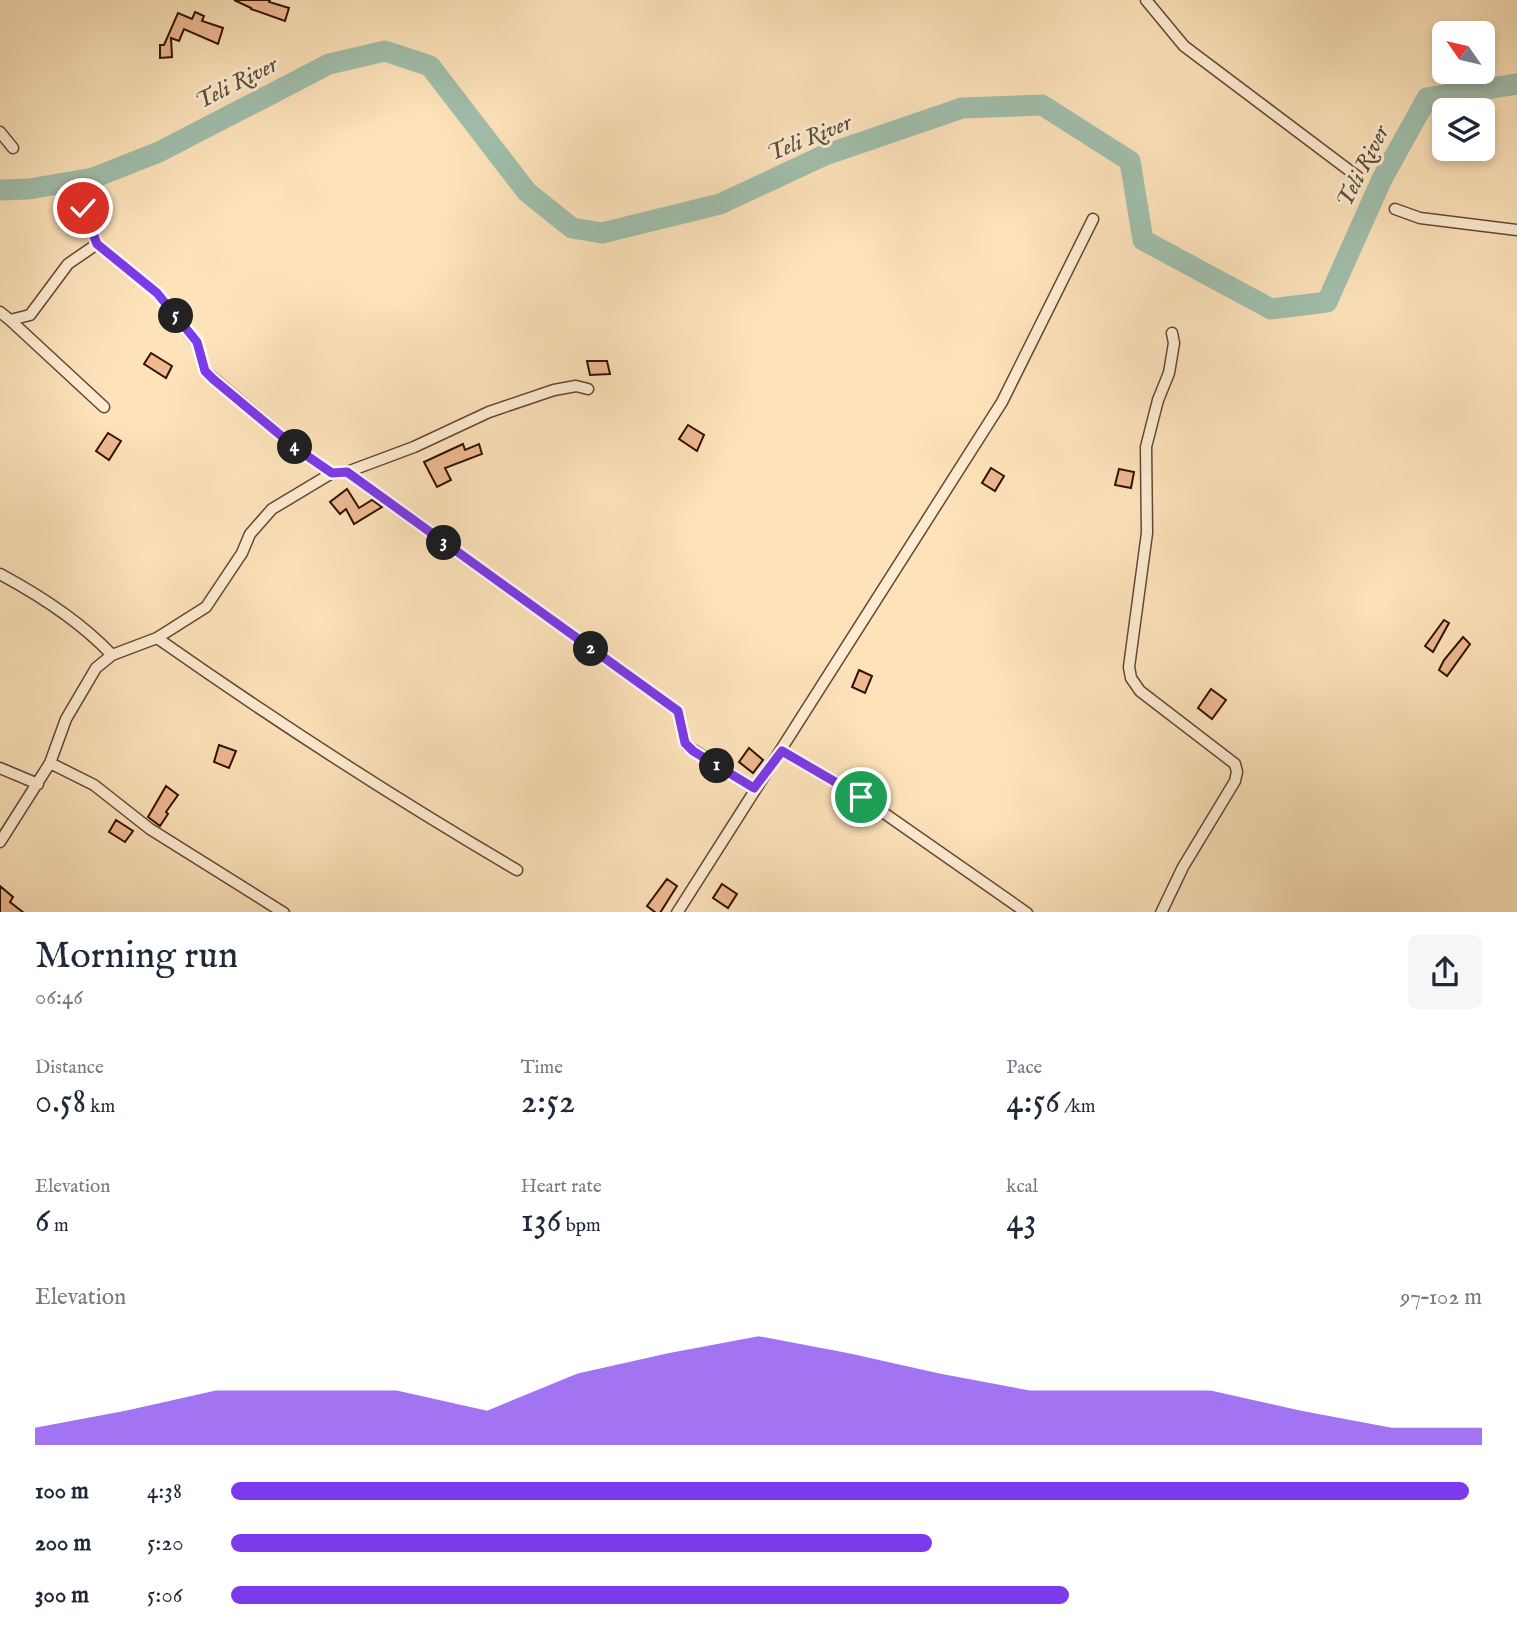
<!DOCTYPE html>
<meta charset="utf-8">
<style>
body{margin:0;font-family:"IM FELL English",serif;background:#f6f6f7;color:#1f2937;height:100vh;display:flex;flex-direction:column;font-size:26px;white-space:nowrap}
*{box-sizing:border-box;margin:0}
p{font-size:23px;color:#747a83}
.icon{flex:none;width:38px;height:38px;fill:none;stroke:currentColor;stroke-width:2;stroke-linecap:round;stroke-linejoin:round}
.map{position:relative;height:912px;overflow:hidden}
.side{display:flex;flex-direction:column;background:#fff;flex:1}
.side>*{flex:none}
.needle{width:46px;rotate:304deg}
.fabs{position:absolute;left:1432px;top:21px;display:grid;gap:14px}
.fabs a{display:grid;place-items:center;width:63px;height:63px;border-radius:10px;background:#fff;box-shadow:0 4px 10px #0003;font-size:35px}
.pin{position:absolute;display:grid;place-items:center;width:60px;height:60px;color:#fff;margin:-30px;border:4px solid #fff;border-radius:50%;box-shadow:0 2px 7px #0007}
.km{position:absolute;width:35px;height:35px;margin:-18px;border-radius:50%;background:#222;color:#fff;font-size:19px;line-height:35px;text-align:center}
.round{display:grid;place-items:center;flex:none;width:74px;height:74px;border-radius:10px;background:#f6f6f7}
.overview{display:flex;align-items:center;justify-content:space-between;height:119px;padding:0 35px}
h1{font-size:38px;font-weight:600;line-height:52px}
.metrics{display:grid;grid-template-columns:repeat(3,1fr);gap:10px;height:119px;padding:7px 35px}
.metrics div{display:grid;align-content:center}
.metrics b{font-size:35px;font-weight:600}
.metrics small{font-size:19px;font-weight:400}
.metrics p{font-size:19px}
.chart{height:196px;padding:14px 35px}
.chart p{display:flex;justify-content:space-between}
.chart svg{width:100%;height:126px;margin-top:7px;fill:#7c3aed;opacity:.7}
ul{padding:0 35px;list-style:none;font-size:23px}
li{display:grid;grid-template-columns:112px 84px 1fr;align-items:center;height:52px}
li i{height:18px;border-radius:9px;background:#7c3aed}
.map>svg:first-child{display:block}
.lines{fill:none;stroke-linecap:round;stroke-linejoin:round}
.river{stroke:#a0beac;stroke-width:21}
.building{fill:#efb992;stroke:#321205;stroke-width:2}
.minor-casing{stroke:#654632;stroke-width:13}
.minor{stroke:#feecd2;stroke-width:10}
.route-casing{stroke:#fff;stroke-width:14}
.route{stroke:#7c3aed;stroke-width:9}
.labels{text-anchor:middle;stroke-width:6;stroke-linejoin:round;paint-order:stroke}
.water-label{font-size:23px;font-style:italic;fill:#584e3f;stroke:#feecd2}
</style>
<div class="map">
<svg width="1517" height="913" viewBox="0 0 1517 913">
<rect width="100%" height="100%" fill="#fde2ba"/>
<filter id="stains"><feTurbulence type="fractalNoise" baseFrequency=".00286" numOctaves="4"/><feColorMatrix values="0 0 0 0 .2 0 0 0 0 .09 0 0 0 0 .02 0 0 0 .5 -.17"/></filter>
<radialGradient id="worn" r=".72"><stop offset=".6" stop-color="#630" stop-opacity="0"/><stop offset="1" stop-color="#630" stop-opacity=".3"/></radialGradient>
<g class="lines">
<!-- river -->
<path class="river" d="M0 190 29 189 93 178 159 152 329 64 385 51 430 66 527 192 572 228 602 233 720 204 825 155 962 108 1042 105 1130 161 1143 240 1271 309 1327 302 1382 179 1427 98 1517 84"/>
</g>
<!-- building -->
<path class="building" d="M234 0H270L269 2 289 8 285 21 251 9V8Z
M195 12 204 16 202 21 223 28 218 44 184 29 179 41 171 38 172 57 160 58V45H164L178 13 192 19Z
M151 353 172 366 166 378 144 364Z
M587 361H607L610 374 590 375Z
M688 425 704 435 697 451 679 439Z
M108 433 121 441 109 460 96 451Z
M463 444 465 450 479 444 482 454 445 468 451 480 437 487 424 462Z
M991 468 1004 476 995 491 982 483Z
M1119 469 1134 472 1131 488 1115 485Z
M347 489 359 508 372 500 382 507 354 524 346 509 340 514 330 502Z
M1444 620 1449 623 1433 652 1425 646Z
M1463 637 1470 644 1447 676 1439 670 1444 660Z
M859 670 872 676 865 693 852 687Z
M1211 689 1226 700 1212 719 1198 708Z
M219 745 236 751 229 768 214 762Z
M749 748 763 760 753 773 739 762Z
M166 786 178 795 166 812 168 814 160 826 148 817Z
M116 820 133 831 125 842 109 832Z
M667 879 677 886 660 913H656L647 906Z
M722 884 737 894 728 908 713 898Z
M0 886 13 897 10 902 24 913H0Z"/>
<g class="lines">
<defs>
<path id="minor" d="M1146 0 1184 46 1358 177
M0 132 13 148
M83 207 97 244 157 293 197 343 205 371 297 449 332 473
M1395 209 1420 218 1517 230
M0 312 10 320 30 315 68 264 97 244
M10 320 104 407
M347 472 414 447 489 412 554 390 576 386 588 389
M0 574C41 596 80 621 112 655
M157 638C274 720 394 798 517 870
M782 751 861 797 1027 913
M50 763 94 785 150 829 284 913
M0 768 38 784
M0 842 50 763 66 719 96 668 112 655 157 638 206 607 242 553 250 534 272 509 332 473 347 472 678 711 685 743 687 746 754 788
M677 913 1002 402 1093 219
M1161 913 1183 867 1235 781 1237 772 1235 764 1140 691 1131 678 1129 667 1147 533 1146 447 1158 400 1169 373 1174 343 1172 333"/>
</defs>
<!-- minor casing -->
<use href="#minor" class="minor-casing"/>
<!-- minor -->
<use href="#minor" class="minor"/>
</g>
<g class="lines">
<defs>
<path id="route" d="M83 208 97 244 157 293 197 342 205 371 213 379 297 449 332 473 347 472 678 711 685 743 693 751 754 788 782 751 861 797"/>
</defs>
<!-- route casing -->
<use href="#route" class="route-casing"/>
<!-- route -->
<use href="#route" class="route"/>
</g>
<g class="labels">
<!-- water labels -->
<g class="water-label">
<text transform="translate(236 82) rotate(-27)" y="8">Teli River</text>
<text transform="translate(809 137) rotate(-22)" y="8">Teli River</text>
<text transform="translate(1362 166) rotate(-63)" y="8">Teli River</text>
</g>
</g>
<rect width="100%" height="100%" filter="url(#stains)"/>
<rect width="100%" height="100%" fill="url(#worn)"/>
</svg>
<div class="fabs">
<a><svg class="needle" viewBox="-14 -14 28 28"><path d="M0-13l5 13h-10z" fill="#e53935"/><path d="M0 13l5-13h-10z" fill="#747a83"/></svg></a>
<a><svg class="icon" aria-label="layers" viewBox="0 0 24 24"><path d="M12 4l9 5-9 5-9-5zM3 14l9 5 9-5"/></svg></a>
</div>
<div class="pin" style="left:861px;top:797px;background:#1e9e55"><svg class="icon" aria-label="arrive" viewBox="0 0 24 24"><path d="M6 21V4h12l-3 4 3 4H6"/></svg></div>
<div class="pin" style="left:83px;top:208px;background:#d93025"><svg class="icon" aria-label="check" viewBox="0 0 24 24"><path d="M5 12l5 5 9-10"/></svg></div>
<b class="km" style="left:717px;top:766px">1</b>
<b class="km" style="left:591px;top:649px">2</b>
<b class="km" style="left:444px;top:543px">3</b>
<b class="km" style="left:295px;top:447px">4</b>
<b class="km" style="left:176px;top:316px">5</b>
</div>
<section class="side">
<div class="overview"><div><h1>Morning run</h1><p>06:46</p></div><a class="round"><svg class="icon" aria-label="share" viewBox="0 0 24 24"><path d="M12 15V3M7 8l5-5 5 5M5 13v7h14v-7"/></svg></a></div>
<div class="metrics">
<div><p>Distance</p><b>0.58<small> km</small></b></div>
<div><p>Time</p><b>2:52</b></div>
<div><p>Pace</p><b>4:56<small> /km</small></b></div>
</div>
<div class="metrics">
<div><p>Elevation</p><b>6<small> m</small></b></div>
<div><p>Heart rate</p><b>136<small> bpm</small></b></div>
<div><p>kcal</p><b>43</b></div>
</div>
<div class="chart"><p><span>Elevation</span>97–102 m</p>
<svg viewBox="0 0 160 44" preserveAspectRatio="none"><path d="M0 44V38L10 32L20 25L30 25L40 25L50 32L60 19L70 12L80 6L90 12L100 19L110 25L120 25L130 25L140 32L150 38L160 38V44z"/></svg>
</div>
<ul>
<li><b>100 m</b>4:38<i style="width:99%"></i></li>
<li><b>200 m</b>5:20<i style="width:56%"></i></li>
<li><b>300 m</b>5:06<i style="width:67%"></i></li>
</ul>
</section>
